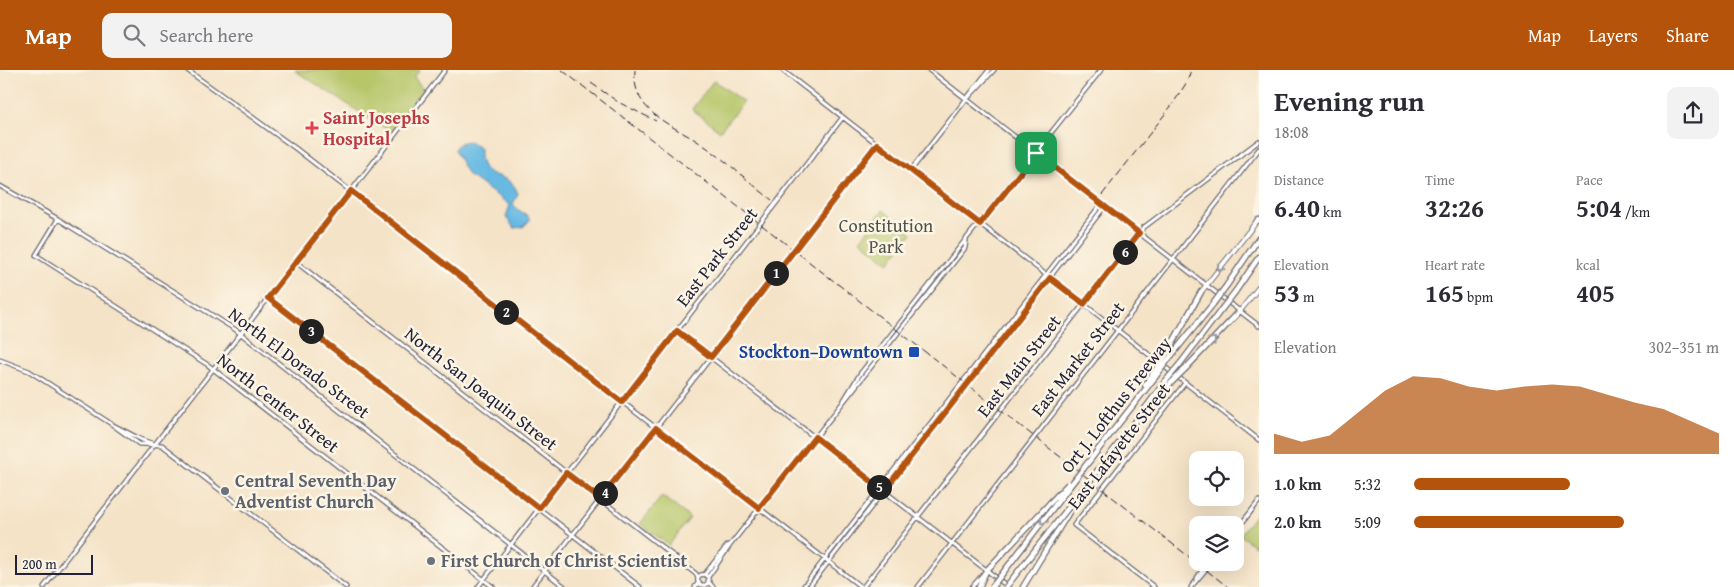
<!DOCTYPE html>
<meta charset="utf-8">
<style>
body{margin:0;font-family:"Gentium Book Plus",serif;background:#f2f2f3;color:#2b2b33;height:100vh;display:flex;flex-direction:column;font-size:19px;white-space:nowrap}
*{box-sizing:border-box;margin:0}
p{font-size:16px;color:#7c7c81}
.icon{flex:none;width:28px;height:28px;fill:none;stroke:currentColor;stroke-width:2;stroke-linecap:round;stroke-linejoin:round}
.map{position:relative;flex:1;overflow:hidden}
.sheet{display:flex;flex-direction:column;background:#fff;width:475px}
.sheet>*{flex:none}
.fabs{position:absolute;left:1189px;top:381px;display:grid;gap:10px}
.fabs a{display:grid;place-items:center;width:55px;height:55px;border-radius:10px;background:#fff;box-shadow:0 5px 20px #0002;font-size:25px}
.scale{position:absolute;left:15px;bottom:12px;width:78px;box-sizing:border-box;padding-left:5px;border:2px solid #22223b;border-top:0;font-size:14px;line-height:18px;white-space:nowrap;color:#22223b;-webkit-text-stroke:4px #fcf5e5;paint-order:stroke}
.pin{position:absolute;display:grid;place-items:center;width:42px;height:42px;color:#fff;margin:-21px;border-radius:10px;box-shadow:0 2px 8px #0006}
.km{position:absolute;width:25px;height:25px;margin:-12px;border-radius:50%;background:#222;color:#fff;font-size:14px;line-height:25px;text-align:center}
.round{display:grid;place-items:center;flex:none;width:52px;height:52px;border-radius:10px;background:#f2f2f3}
.head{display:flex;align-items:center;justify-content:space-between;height:85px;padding:0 15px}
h1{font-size:28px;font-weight:700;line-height:38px}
.stats{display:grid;grid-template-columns:repeat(3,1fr);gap:8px;height:85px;padding:5px 15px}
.stats div{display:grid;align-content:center}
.stats b{font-size:25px;font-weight:700}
.stats small{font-size:14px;font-weight:400}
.stats p{font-size:14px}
.chart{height:140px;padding:10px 15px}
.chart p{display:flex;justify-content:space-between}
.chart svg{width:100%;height:90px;margin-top:5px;fill:#b45309;opacity:.7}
ul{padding:0 15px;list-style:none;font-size:16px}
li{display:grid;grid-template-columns:80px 60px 1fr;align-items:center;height:38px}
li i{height:12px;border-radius:6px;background:#b45309}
header{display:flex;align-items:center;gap:30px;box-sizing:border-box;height:70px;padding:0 25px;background:#b45309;color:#fff}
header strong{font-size:24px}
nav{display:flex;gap:28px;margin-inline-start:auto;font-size:18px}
.search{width:350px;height:45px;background:#f2f2f3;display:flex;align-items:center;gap:12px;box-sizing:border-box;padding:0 18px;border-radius:10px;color:#7c7c81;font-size:19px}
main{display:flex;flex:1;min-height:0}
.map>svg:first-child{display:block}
.green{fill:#b6c669;stroke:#6c7452}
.water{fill:#68bae3;stroke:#456e8f}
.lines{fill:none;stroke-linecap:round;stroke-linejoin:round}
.secondary-casing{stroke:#6c666c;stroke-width:5.5}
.primary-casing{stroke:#6c666c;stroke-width:6}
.highway-casing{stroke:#6c666c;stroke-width:7}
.secondary{stroke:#fff;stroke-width:3}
.primary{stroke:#fff;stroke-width:4}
.highway{stroke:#fff;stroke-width:4.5}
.rail{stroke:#22223b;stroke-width:1;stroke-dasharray:8 4;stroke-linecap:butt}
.highway-bridge-casing{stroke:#6c666c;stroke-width:7;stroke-linecap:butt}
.highway-bridge{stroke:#fff;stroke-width:4.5}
.oneway{stroke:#9c9ca7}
.route-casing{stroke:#fff;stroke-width:10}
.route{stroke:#b45309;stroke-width:6}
.health-dot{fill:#e0444e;stroke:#fcf5e5;stroke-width:2}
.transit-dot{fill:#1a4fb4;stroke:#fcf5e5;stroke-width:2}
.worship-dot{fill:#6b7280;stroke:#fcf5e5;stroke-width:2}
.labels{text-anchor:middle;stroke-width:5;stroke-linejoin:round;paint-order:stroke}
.health-label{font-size:18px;font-weight:bold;fill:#be3a42;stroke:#fcf5e5;text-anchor:start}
.park-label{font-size:18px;fill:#4e5349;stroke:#fcf5e5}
.street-label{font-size:18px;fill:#22223b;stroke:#fcf5e5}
.transit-label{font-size:18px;font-weight:bold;fill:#164399;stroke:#fcf5e5;text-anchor:end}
.worship-label{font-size:18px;font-weight:bold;fill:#5b616d;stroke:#fcf5e5;text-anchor:start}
</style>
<header>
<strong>Map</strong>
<div class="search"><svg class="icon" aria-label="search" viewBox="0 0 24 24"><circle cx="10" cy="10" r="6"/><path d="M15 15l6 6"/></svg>Search here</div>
<nav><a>Map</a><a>Layers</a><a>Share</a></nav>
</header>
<main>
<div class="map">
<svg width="1259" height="517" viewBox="0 0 1259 517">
<rect width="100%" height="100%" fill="#fcf5e5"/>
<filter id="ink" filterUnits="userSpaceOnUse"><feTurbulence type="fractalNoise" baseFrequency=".02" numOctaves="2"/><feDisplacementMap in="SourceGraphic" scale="10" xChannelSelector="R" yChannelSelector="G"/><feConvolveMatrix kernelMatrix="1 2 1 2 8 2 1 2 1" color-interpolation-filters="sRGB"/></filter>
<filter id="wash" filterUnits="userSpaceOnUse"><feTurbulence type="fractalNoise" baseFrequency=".0096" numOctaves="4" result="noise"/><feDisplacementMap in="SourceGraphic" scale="20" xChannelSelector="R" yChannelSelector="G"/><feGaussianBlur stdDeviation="1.12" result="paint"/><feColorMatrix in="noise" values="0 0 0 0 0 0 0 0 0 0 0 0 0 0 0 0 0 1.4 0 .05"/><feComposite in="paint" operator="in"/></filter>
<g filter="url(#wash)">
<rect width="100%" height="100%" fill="#f4e3c7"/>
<!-- green -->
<path class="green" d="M294 0H420L414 7 423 19V24L391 62Z
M714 10 743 32 720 61 692 39Z
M883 140 912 163 889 193 860 170Z
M662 426 690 448 669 475 640 454Z
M1259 440V479L1240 465Z"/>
<!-- water -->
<path class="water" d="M468 71 480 78C477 116 510 97 518 124L513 134 514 137 528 146 530 150 523 157 514 158 506 147 510 135 468 105 454 80C457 74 461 72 468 71Z"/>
</g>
<g filter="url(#ink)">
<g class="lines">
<defs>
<path id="secondary" d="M187 0 295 78 861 517
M782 0 1259 370
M929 0 1259 256
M967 29 994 0
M911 100 989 0
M0 116 58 149 236 260 565 517
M58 149 36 185 208 295 493 517
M296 192 667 481 696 504 698 508
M268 228 640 517
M677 261 1007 516
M0 290 29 301 113 355 142 370 154 374
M844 330 860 304 951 188 1101 0
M113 355 139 374 162 375 346 517
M1235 462 1259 431
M705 504 727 476 731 474
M697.5 510a5.5 5.5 0 1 1 11 0a5.5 5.5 0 1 1-11 0Z
M708 507 731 474 965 178 966 171
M1197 508 1207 492
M708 511 713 517
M44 517 445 0
M478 517 843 47
M532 517 877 74
M695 517 699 512
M803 517 1102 133
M809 517 1105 136
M863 517 1143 158 1259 71
M918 517 1259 79
M972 517 984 503
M1154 517 1074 455 1185 313
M1191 517 1212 492"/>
<path id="primary" d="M1201 222 1257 151
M1240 241 1259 217"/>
<path id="highway" d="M1257 151 1259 150
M1227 215 1259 168
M1235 222 1259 187
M1167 283 1201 222
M1171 286 1213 234
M1180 294 1221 240
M1186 298 1240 241
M1145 315 1153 304
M1156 329 1168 316
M1124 367 1164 313
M1083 399 1156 306
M979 517 986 501 1050 433
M1023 517 1077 429"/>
</defs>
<!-- secondary casing -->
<use href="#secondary" class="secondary-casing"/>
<!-- primary casing -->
<use href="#primary" class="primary-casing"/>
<!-- highway casing -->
<use href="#highway" class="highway-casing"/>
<!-- secondary -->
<use href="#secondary" class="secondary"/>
<!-- primary -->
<use href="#primary" class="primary"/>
<!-- highway -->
<use href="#highway" class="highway"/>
<!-- rail -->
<path class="rail" d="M562 0 1228 517
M635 0C631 45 677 56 706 77 729 93 750 113 772 130
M591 13 618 32 656 51
M1102 125 1172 35 1187 12 1191 0"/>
<defs>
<path id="highway-bridge" d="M1213 234 1227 215
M1221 240 1235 222
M1153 304 1167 283
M1156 306 1171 286
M1164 313 1180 294
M1168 316 1186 298
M1050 433 1068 414
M992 517 1083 399
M1006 517 1124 367"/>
</defs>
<!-- highway-bridge casing -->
<use href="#highway-bridge" class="highway-bridge-casing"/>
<!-- highway-bridge -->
<use href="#highway-bridge" class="highway-bridge"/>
</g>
<!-- one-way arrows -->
<defs><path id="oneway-chevron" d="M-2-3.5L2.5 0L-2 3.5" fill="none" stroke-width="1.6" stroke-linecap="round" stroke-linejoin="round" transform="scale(1.25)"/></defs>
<g class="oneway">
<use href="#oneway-chevron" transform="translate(1220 198) rotate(128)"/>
<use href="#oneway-chevron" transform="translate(1213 270) rotate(-46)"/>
<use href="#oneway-chevron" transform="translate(1043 451) rotate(127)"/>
</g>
</g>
<g class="lines" filter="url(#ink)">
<defs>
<path id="route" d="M877 74 980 154 1036 83 1139 163 1084 234 1050 208 884 421 815 367 759 438 656 358 600 429 566 403 539 438 268 228 351 121 622 332 677 261 711 287Z"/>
</defs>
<!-- route casing -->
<use href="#route" class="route-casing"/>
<!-- route -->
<use href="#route" class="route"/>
</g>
<!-- markers -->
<path class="health-dot" d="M309.5 50.5h5v5h5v5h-5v5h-5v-5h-5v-5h5z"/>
<rect class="transit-dot" x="908" y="276" width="12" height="12" rx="2.5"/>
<g class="worship-dot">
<circle cx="225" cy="421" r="5"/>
<circle cx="431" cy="491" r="5"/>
</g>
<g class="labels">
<!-- health labels -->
<g class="health-label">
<text x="323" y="54">Saint Josephs<tspan x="323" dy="21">Hospital</tspan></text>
</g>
<!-- park labels -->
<g class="park-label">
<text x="886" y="162">Constitution<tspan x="886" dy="21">Park</tspan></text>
</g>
<!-- street labels -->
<g class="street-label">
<text transform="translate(717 187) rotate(-52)" y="6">East Park Street</text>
<text transform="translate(1078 289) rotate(-52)" y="6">East Market Street</text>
<text transform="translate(299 293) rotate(37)" y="6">North El Dorado Street</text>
<text transform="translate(1019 296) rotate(-52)" y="6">East Main Street</text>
<text transform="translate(481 319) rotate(38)" y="6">North San Joaquin Street</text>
<text transform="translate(278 333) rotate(38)" y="6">North Center Street</text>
<text transform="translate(1116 335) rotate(-52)" y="6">Ort J. Lofthus Freeway</text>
<text transform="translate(1119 376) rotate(-52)" y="6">East Lafayette Street</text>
</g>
<!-- transit labels -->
<g class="transit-label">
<text x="903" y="288">Stockton–Downtown</text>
</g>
<!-- worship labels -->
<g class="worship-label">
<text x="235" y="417">Central Seventh Day<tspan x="235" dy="21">Adventist Church</tspan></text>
<text x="441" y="497">First Church of Christ Scientist</text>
</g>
</g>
</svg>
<div class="fabs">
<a><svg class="icon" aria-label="locate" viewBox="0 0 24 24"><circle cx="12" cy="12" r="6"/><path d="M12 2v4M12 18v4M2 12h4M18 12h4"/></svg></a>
<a><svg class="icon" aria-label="layers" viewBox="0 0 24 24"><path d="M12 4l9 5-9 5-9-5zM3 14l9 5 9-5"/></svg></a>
</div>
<div class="scale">200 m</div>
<div class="pin" style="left:1036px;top:83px;background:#1e9e55"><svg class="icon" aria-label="arrive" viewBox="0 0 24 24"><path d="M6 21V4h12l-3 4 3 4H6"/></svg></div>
<b class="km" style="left:776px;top:203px">1</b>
<b class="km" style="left:506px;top:242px">2</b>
<b class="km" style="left:311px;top:261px">3</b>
<b class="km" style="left:605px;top:423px">4</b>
<b class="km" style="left:879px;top:417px">5</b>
<b class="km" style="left:1125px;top:182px">6</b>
</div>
<section class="sheet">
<div class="head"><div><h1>Evening run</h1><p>18:08</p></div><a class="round"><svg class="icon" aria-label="share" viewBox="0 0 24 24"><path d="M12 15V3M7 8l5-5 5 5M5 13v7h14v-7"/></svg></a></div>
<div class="stats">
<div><p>Distance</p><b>6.40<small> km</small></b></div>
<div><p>Time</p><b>32:26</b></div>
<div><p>Pace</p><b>5:04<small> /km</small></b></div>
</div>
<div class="stats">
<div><p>Elevation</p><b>53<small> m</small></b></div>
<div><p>Heart rate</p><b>165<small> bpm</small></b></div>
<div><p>kcal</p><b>405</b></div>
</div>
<div class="chart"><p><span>Elevation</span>302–351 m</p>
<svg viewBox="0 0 160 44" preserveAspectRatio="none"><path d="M0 44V34L10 38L20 35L30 24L40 13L50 6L60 7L70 11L80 13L90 11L100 10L110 11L120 15L130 19L140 22L150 28L160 34V44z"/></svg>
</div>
<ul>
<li><b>1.0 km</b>5:32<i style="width:51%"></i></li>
<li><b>2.0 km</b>5:09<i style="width:69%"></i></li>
</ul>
</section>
</main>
